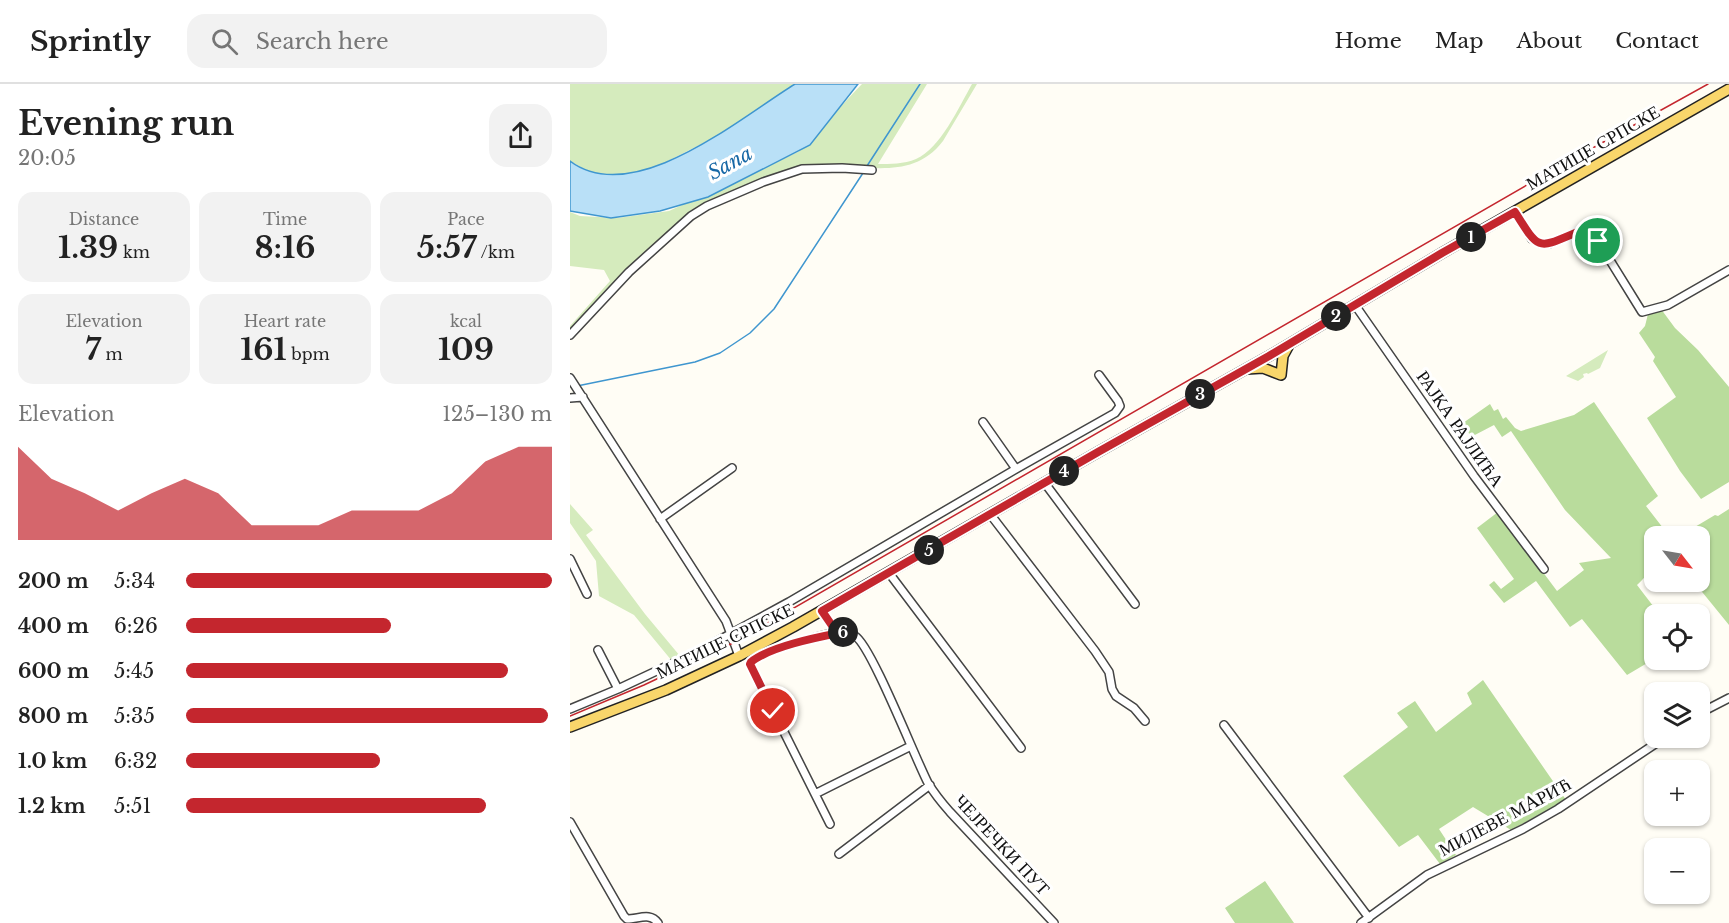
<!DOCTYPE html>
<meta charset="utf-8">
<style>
body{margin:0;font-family:"Libre Baskerville",serif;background:#f2f2f2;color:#222;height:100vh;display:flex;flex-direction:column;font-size:22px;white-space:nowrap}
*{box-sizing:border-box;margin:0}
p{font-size:20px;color:#767676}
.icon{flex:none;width:33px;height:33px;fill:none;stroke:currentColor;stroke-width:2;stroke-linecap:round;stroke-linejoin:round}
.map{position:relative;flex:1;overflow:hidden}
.drawer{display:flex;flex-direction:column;background:#fff;width:570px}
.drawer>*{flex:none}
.needle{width:39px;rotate:121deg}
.fabs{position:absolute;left:1074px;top:442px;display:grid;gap:12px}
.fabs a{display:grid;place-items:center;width:66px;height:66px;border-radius:12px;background:#fff;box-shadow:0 2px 4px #0004;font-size:30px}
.pin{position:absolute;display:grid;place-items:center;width:51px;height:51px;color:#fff;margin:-26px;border:3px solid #fff;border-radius:50%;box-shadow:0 2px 6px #0007}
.km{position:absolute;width:30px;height:30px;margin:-15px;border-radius:50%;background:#222;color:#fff;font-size:16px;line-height:30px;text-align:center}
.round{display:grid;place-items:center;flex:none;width:63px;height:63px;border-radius:18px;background:#f2f2f2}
.head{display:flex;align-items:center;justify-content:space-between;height:102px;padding:0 18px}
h1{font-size:33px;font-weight:800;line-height:45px}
.stats{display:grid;grid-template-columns:repeat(3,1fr);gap:9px;height:102px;padding:6px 18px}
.stats div{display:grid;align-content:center;border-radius:15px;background:#f2f2f2;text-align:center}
.stats b{font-size:30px;font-weight:800}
.stats small{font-size:16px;font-weight:400}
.stats p{font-size:16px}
.chart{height:168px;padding:12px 18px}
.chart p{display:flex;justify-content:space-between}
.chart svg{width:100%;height:108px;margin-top:6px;fill:#c4262e;opacity:.7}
ul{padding:0 18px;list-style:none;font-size:20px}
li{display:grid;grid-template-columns:96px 72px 1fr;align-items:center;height:45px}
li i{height:15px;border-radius:8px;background:#c4262e}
header{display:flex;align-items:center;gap:36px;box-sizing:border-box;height:84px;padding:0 30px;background:#fff;border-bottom:2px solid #e0e0e0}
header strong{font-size:28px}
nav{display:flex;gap:33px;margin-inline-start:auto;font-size:21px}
.search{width:420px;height:54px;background:#f2f2f2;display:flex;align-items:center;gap:15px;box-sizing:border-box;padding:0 21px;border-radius:18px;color:#767676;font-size:22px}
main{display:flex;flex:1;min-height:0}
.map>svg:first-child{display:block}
.green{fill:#d5ebbd}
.forest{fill:#b9dc9c}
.water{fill:#b9e0f7;stroke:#3f96cf;stroke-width:1.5}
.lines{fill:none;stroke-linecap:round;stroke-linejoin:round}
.stream{stroke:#3f96cf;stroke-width:1.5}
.minor-casing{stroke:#444;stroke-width:10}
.major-casing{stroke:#222;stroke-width:12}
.minor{stroke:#fff;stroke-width:7}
.major{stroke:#f9d66b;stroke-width:9}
.rail{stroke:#c4262e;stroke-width:1.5}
.route-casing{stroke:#fff;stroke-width:12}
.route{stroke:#c4262e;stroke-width:8}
.labels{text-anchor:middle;stroke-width:6;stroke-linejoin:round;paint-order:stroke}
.street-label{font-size:18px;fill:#111;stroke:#fff}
.water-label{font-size:20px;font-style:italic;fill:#1768a6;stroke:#fff}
</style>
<header>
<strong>Sprintly</strong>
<div class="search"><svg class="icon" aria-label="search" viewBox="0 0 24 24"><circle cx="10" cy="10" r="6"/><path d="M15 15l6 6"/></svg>Search here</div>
<nav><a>Home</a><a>Map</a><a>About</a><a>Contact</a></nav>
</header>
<main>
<section class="drawer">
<div class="head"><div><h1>Evening run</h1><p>20:05</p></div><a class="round"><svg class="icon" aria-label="share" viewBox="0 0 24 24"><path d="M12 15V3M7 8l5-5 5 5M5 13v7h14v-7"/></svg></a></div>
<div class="stats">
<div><p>Distance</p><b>1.39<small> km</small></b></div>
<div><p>Time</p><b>8:16</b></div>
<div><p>Pace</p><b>5:57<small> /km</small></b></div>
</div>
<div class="stats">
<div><p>Elevation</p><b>7<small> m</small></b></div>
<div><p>Heart rate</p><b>161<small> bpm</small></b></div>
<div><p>kcal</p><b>109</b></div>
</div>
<div class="chart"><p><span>Elevation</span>125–130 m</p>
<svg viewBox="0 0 160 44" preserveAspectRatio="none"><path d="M0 44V6L10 19L20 25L30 32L40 25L50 19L60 25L70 38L80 38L90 38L100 32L110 32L120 32L130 25L140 12L150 6L160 6V44z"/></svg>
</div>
<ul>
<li><b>200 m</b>5:34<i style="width:100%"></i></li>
<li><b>400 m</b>6:26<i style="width:56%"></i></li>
<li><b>600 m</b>5:45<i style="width:88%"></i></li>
<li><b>800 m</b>5:35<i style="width:99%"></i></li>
<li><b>1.0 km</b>6:32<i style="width:53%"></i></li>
<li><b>1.2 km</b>5:51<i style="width:82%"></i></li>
</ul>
</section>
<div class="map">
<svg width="1159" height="839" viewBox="0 0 1159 839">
<rect width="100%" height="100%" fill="#fffdf5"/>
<!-- green -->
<path class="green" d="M0 0H232L153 49 84 84 47 92 20 88 0 77Z
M292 0H357L308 80C320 80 334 80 346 75 370 65 389 23 402 0H407L373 57C344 95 302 82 261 82 255 82 248 81 243 82 231 85 219 90 207 93 182 101 156 108 133 121L0 247V242L40 197 34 186 0 182V128L10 132 47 134 99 127 228 68C245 56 252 43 265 29 274 19 283 9 292 0Z
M1038 266 1030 284 1018 290 1017 289 1013 290 1014 293 1008 297 996 292Z
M0 420 23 446 16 451 75 530 110 572 102 577 64 531 29 512 26 477 0 439Z"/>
<!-- forest -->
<path class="forest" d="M1091 225 1105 244 1128 266 1159 303V398L1131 415 1110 387 1077 334 1106 313 1083 277 1085 273 1069 249 1075 242 1078 230Z
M1024 318 1088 412 1076 422 1100 453H1084C1084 480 1087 482 1067 501L1090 531H1084V575L1057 591 1012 535 1000 543 966 497 934 519 919 501 924 497 931 505 944 495 907 444 928 428 987 507 1014 486 1009 479 1041 474 995 426 941 347 932 353 924 341 901 353 893 339 920 320 924 327 928 325 933 335 936 333 945 344 951 347 1004 331Z
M1159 425V541L1124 498H1130V453H1108L1145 431 1148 432Z
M913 596 996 716 941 746 903 723 869 745 886 771 870 780 848 751 829 763 773 692 838 643 827 629 845 617 866 648 902 620 897 609Z
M695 797 724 839H665L655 824Z"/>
<!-- water -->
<path class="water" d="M225 0H288L240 61 138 113 90 127 41 134 0 127V77C64 125 171 33 225 0Z"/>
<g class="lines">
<!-- stream -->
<path class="stream" d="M297 82 350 0
M7 302 125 278 150 269 180 249 204 225 293 89"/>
<defs>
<path id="minor" d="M945 128 962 155 971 160H979L1010 147 1020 148 1028 157 1072 228 1098 221 1159 186
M785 221 904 392 974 485
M0 251 59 188 121 132 137 122 193 98 232 85 272 84 302 86
M0 294 156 537 169 572
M0 314 13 313
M413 338 446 385
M474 398 565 520
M420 430 525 567 539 588 542 605 546 612 564 624 575 637
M90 435 162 384
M0 475 17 510
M319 489 451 664
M251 527 263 543 274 548
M28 566 48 605 129 567 219 518 446 385 545 329 550 322 548 317 529 291
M0 625 48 605
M1130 629 1159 614
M654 641 799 834
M341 662 245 710 180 580 181 578C193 568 220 560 236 556 251 552 271 544 285 552 301 561 345 674 358 699 364 709 372 719 380 728L484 839
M245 710 260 740
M0 738 54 832 57 835C69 835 80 828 88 839
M269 770 360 701
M791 839 857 791 953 745 988 725 1094 654"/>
<path id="major" d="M677 285 693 284 711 291 713 272 719 261
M0 643 96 606 169 572 223 543 528 368 699 272 872 169 1159 5"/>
</defs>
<!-- minor casing -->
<use href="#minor" class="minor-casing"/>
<!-- major casing -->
<use href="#major" class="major-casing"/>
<!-- minor -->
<use href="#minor" class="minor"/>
<!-- major -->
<use href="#major" class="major"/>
<!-- rail -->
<path class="rail" d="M0 632 74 601 165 558 983 86 1138 0"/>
</g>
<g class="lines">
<defs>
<path id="route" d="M203 627 180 580 181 578C201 562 249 553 274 548L263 543 252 527 528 368 699 272 872 169 945 128C970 168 967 165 1010 147 1019 146 1023 150 1028 157"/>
</defs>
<!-- route casing -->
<use href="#route" class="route-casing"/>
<!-- route -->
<use href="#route" class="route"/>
</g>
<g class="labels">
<!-- street labels -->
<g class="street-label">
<text transform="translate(1023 64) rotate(-30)" y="6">МАТИЦЕ СРПСКЕ</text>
<text transform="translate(890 345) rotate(55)" y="6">РАЈКА РАЈЛИЋА</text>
<text transform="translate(155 557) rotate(-26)" y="6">МАТИЦЕ СРПСКЕ</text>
<text transform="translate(935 733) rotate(-28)" y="6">МИЛЕВЕ МAРИЋ</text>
<text transform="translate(432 761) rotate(47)" y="6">ЧЕЈРЕЧКИ ПУТ</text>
</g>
<!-- water labels -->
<g class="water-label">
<text transform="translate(160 79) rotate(-29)" y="7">Sana</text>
</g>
</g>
</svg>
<div class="fabs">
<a><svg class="needle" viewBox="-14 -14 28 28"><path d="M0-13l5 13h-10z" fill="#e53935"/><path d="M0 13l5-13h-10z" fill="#767676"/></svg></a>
<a><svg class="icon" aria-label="locate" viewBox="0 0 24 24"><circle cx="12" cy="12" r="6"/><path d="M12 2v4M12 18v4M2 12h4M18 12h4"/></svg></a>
<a><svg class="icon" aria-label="layers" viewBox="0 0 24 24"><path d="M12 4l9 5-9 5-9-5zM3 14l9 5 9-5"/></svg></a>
<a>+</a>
<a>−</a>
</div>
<div class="pin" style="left:1028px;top:157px;background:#1e9e55"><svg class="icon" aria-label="arrive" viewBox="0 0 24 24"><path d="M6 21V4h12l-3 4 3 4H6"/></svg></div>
<div class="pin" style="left:203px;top:627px;background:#d93025"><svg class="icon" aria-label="check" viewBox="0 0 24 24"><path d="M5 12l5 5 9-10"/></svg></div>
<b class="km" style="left:901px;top:153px">1</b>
<b class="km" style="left:766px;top:232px">2</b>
<b class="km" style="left:630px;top:310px">3</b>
<b class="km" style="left:494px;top:387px">4</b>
<b class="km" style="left:359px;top:466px">5</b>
<b class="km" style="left:273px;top:548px">6</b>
</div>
</main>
